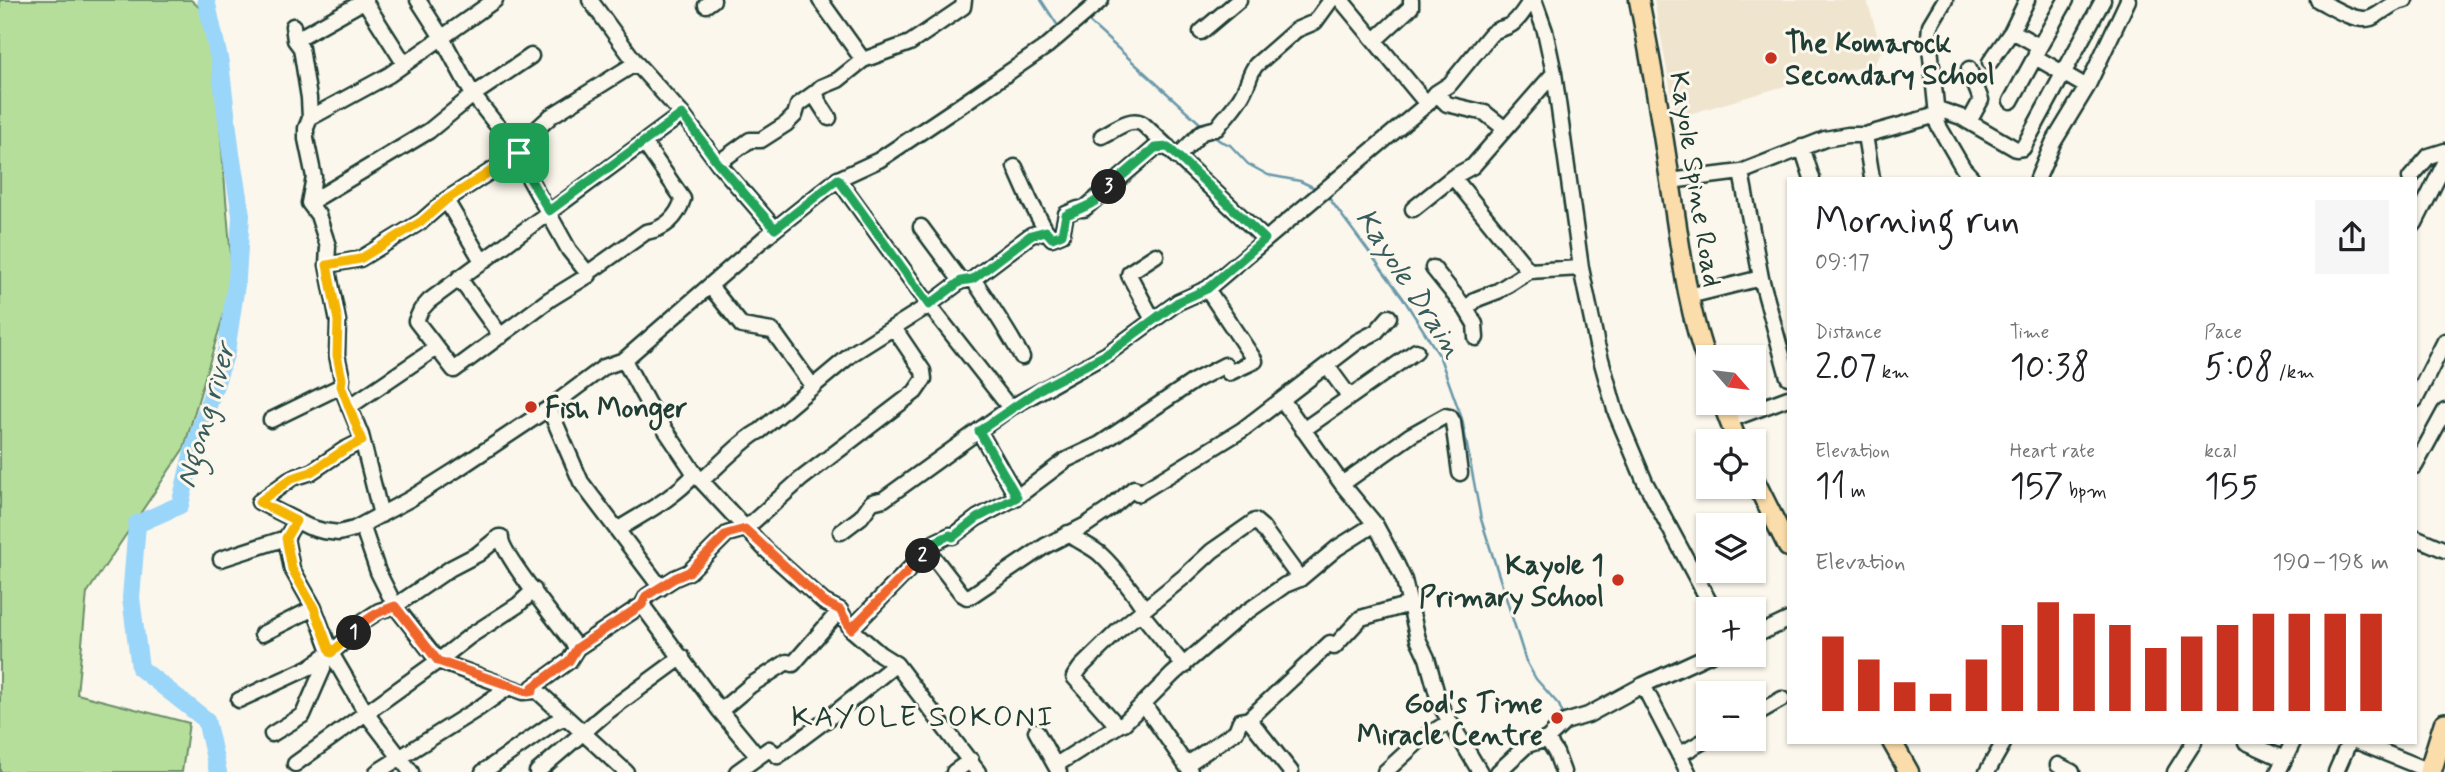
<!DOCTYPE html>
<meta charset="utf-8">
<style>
body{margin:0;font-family:Mynerve,sans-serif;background:#f6f6f6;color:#202124;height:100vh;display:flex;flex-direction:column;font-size:26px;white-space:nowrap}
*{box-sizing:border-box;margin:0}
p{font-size:23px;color:#757577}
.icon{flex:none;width:38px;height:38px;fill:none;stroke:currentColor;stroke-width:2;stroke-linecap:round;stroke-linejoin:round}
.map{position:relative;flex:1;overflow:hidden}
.sheet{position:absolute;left:1787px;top:177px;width:630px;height:567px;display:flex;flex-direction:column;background:#fff;border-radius:0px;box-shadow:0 2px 5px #0004}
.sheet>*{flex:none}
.needle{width:46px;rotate:118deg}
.fabs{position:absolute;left:1696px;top:345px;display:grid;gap:14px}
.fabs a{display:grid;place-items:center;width:70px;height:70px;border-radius:0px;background:#fff;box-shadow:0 2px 5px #0004;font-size:35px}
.pin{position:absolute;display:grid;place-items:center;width:60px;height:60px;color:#fff;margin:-30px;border-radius:14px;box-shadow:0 4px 10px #0006}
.km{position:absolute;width:35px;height:35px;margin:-18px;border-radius:50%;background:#222;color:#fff;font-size:19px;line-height:35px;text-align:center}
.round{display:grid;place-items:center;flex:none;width:74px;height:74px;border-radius:0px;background:#f6f6f6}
.summary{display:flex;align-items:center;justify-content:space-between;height:119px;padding:0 28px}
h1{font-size:38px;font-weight:600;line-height:52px}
.metrics{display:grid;grid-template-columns:repeat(3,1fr);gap:10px;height:119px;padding:7px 28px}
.metrics div{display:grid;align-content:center}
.metrics b{font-size:35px;font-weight:600}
.metrics small{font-size:19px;font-weight:400}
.metrics p{font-size:19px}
.chart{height:196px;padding:14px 28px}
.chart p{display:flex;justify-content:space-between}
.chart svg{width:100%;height:126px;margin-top:7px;stroke:#c8321e;stroke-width:6}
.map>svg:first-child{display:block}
.built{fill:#efe5cf}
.green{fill:#b6de9b;stroke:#6a8e68;stroke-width:2}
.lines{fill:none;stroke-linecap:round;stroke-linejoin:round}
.stream{stroke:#6998ab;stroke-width:2.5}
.river{stroke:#9ad5fa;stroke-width:18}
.minor-casing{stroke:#1f3d34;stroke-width:19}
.major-casing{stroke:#1f3d34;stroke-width:23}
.highway-casing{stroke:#1f3d34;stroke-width:26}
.minor{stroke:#fbf7ec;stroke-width:14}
.major{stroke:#fbddab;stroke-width:18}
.highway{stroke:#fbddab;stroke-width:21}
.split-1-casing{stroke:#fff;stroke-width:14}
.split-2-casing{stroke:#fff;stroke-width:14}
.split-3-casing{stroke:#fff;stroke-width:14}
.split-4-casing{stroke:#fff;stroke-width:14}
.split-1{stroke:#f5b400;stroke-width:9}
.split-2{stroke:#f0652b;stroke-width:9}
.split-3{stroke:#22a559;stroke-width:9}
.split-4{stroke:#22a559;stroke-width:9}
.poi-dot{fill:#c8321e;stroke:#fbf7ec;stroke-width:2.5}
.labels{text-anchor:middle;stroke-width:6;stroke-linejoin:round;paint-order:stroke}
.poi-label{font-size:28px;font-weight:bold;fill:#1f3d34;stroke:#fbf7ec;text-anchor:start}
.street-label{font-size:28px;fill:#1f3d34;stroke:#fbf7ec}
.water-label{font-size:30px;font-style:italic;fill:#385b5c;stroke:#fbf7ec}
.neighbourhood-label{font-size:30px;letter-spacing:2px;fill:#1f3d34;stroke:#fbf7ec}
</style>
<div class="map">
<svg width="2445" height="772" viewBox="0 0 2445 772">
<rect width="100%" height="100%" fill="#fbf7ec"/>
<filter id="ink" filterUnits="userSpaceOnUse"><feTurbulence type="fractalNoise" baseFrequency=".0143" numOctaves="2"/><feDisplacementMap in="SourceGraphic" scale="14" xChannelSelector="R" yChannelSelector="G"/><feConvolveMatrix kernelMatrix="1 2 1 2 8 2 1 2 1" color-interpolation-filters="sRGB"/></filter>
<g filter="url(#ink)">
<!-- built -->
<path class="built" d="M1654 0H1867L1882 51 1874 64 1788 85 1676 118Z"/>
<!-- green -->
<path class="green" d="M0 0H191L211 18 233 283 184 448 87 593 77 694 189 723 182 772H0Z"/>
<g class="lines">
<!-- stream -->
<path class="stream" d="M1041 0 1060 29
M1084 22 1088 21 1204 127
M1211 134 1220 141 1230 145 1248 164 1268 175 1300 181 1317 189
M1326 194 1403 298 1439 355 1462 419 1481 519 1526 661 1536 679 1559 705 1564 717"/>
<!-- river -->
<path class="river" d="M206 0 220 63 231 154 241 215 237 278 226 352 193 451 180 505 137 524 131 598 140 668 206 720 218 772"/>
<defs>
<path id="minor" d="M364 0 404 63
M418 0 441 36 473 95 495 123 520 149
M590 0 636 63 682 114 718 163 775 229
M820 0 863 60 838 80 821 87 816 92 818 101 829 118
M1341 0 1427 104
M1534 0 1545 31 1554 73 1581 268 1597 345 1616 413 1645 482 1713 609
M1945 0 1930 25 1929 37 1938 125 1963 168 1972 178
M2027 0 2012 31 2039 46
M2318 0C2332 7 2355 23 2371 18 2383 13 2391 2 2405 0
M706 5 713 0
M293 26 295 40 301 48 309 98 310 118 306 128V139L314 177 309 203 318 215 328 246 327 265 338 321 337 355 342 379 341 386 361 435 381 515
M1201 32 1239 0
M295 40 366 0
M1375 40 1411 7V0
M2036 53 2066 0
M863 60 910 43 963 7 964 0
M1990 62 2012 31
M636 63 551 116 539 127 522 143 519 153 520 162 569 250 589 275 550 299 454 370 416 321 421 310 429 301 682 114
M1436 93 1447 104 1485 113 1504 128
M2011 101 2035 57 2087 87
M1938 109 1961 117 1969 122 1981 100 1969 69
M310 118 389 75 495 0
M1969 122 2016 149 2023 148 2103 0
M1865 135 1872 178
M1102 136C1115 130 1130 116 1143 124L1265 239
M1802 147 1812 178
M1177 157 1202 132 1217 128C1226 115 1237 106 1244 91 1249 82 1249 74 1256 65L1296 30 1315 22 1331 0
M718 163 750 140H761L786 124 795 115 798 105 816 92
M1015 167 1030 201 1046 231
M1741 172 1761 278 1788 377
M1453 177 1473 166 1554 73
M2038 178 2053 143 2087 87 2128 0
M2410 178 2429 156 2445 151
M838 179 929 305 1010 408
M1670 181 1741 172 1825 139 1848 135H1865L1937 115
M446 200 519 153
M309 203 429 131 473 95 531 56
M1413 209 1453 177 1529 271 1581 268
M2415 223 2445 163
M921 227 961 281
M327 265 360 259 422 221 446 200 482 261
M1433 268 1466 309
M588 273 646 232C665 229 677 218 683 199L644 143
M459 278 501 336
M973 279C990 304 1007 330 1022 357
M710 286 742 326 772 331 775 334 813 387
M1689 296 1761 278
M1153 320 1129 275 1130 272 1156 255
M1476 338 1475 324 1466 309 1477 299 1498 291 1529 271
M624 360 648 404 695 474 765 549 824 602 840 610 851 629 880 654 896 664 978 772
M1327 366 1349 396
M2415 400 2445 341
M1283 401 1342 484 1375 524 1396 563 1404 580 1418 639 1427 658 1440 705 1480 772
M349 407 436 348
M549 408 581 482 661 588
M271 420 341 386
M1729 420 1788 398
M1303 430 1416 351
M979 431 1017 497
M2415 466 2445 411
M702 480C715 469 747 436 760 431L853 353 929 305 961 281 973 279 1031 235 1046 231 1052 238 1062 234 1066 214 1078 209H1084L1155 148 1168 147
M1342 484 1411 435 1445 416 1450 417 1453 422 1460 473
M259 502 309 527 323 531 339 533 354 529 410 499 456 470 549 408 604 367 624 360 775 229 838 179 879 160 967 101 1047 46 1101 0
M259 502 292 478 311 472 344 450 362 441
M296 521 286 538 292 569 314 608 331 653 366 713 411 772
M362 525 378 572 395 606 438 661 523 692 533 691V687L569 661 577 648 642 605 647 596 675 578 689 572 727 534 745 529 801 479 915 392 924 379 923 371 894 328
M617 530C644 513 674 498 695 474
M841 532 861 517 872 502 884 499 1010 408 1107 354 1178 302 1207 289 1427 104 1436 93 1450 84 1490 35C1496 29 1498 30 1506 27 1517 24 1525 9 1531 0
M1068 533C1077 541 1093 547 1101 555 1113 566 1136 595 1144 609
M2415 537 2445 550
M925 553 935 542 950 535 953 536 977 518 1017 497 1066 460 1100 444 1194 381 1225 365 1229 373 1255 361 1207 289
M221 559 286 538
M1300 579 1262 527 1255 521 1212 551 1185 576 1120 629 1081 667 1074 677 1114 722 1119 725 1124 723 1173 674 1238 618 1285 585 1300 579 1337 548 1375 524
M642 605 720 711 758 757
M1141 613 1184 666
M851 629 925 553 934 558 962 594 967 597 972 595 1045 546 1086 525 1111 508 1134 488 1138 494 1242 430 1357 342 1376 332 1389 317
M262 634 314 608
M1754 636 1788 620
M1643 685 1688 772
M533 687 626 772
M239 700 310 667 331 653 354 633 362 622 379 611 395 606 451 568 478 554 499 537H501C500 552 564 631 577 648
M1143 703 1190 771
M720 711 751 685 787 662 793 664 840 610
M1754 715 1782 699
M1249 719 1291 772
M1036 731 1059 772
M272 734 303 715 323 669V657
M1547 739 1556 753 1563 772
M2246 742 2284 759
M2358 742 2430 771
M1679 755 1709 738
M295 764 438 661 470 636 518 605 534 590
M1056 765 1119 725
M1186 765 1236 731 1240 721 1249 719 1330 643 1334 647 1361 618 1410 604
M2058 765 2072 772
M377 772 479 708 509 687
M483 772 553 723 566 717
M537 772 607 712 682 657
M737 772 769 749 778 756 825 721 896 664
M954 772 971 760
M1385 772 1421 739 1449 722
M1498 772 1527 745 1547 739 1565 722 1588 715 1643 685 1711 654
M1987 772 2004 742
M2175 772 2194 742
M2278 772 2293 742
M2336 772 2349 742"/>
<path id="major" d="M1639 0C1651 60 1661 120 1670 181 1680 242 1686 306 1708 365
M1722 402 1737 441
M1754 479 1788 547
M1892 742 1909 772"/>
<path id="highway" d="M2430 772 2445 724"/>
</defs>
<!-- minor casing -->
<use href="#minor" class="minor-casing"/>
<!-- major casing -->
<use href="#major" class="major-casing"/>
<!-- highway casing -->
<use href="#highway" class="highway-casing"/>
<!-- minor -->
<use href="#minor" class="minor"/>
<!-- major -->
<use href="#major" class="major"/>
<!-- highway -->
<use href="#highway" class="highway"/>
</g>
</g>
<g class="lines" filter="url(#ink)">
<defs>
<path id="split-1" d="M354 633 331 653 314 608 292 569 286 538 296 521 259 502 292 478 311 472 344 450 362 441 341 386 342 379 337 355 338 321 327 265 360 259 422 221 446 200 519 153"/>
<path id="split-2" d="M354 633C365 618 378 612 395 606L438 661 528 692 533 691V687L569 661 577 648 642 605 646 596 675 578 689 572 727 534 745 529 824 602 840 610 851 629 923 556"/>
<path id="split-3" d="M923 556 935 542 950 535 953 537 977 518 1017 497 979 431 1042 388 1107 354 1178 302 1207 289 1265 239 1168 147 1155 148 1109 187"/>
<path id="split-4" d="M519 153 520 162 549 211 682 114 718 163 775 229 838 179 929 305 961 281 973 279 1031 235 1046 231 1052 238 1062 234 1066 215C1082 208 1100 203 1109 187"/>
</defs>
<!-- split-1 casing -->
<use href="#split-1" class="split-1-casing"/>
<!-- split-2 casing -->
<use href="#split-2" class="split-2-casing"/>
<!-- split-3 casing -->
<use href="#split-3" class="split-3-casing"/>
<!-- split-4 casing -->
<use href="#split-4" class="split-4-casing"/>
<!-- split-1 -->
<use href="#split-1" class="split-1"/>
<!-- split-2 -->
<use href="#split-2" class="split-2"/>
<!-- split-3 -->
<use href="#split-3" class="split-3"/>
<!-- split-4 -->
<use href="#split-4" class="split-4"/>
</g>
<!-- markers -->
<g class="poi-dot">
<circle cx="1771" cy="58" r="7"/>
<circle cx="531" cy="407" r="7"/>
<circle cx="1618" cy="580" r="7"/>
<circle cx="1557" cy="718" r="7"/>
</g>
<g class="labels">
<!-- poi labels -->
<g class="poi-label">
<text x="1785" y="52">The Komarock<tspan x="1785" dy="32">Secondary School</tspan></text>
<text x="545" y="417">Fish Monger</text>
<text x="1604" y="574" text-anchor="end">Kayole 1<tspan x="1604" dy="32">Primary School</tspan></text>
<text x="1543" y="712" text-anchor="end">God's Time<tspan x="1543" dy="32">Miracle Centre</tspan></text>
</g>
<!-- street labels -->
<g class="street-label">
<text transform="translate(1697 179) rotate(81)" y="10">Kayole Spine Road</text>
</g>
<!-- water labels -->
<g class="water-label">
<text transform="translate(1410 283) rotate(57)" y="10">Kayole Drain</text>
<text transform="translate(205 415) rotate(-74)" y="10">Ngong river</text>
</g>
<!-- neighbourhood labels -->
<g class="neighbourhood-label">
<text x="923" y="726">KAYOLE SOKONI</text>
</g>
</g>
</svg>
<div class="fabs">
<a><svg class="needle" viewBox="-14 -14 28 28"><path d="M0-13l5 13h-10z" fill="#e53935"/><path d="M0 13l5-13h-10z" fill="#757577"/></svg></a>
<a><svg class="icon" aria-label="locate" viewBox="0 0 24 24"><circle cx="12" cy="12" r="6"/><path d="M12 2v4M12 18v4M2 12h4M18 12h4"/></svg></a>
<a><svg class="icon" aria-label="layers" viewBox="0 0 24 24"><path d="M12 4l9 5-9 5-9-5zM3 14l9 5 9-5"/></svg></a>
<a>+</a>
<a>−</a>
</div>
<div class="pin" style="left:519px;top:153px;background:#1e9e55"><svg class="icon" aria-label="arrive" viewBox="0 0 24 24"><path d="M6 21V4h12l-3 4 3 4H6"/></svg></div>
<b class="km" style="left:354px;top:633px">1</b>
<b class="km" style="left:923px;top:556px">2</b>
<b class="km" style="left:1109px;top:187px">3</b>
<section class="sheet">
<div class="summary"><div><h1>Morning run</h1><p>09:17</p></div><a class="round"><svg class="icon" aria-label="share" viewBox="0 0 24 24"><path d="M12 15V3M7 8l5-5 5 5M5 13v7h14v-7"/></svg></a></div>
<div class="metrics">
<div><p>Distance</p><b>2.07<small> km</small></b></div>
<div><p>Time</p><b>10:38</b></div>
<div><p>Pace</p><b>5:08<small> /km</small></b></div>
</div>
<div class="metrics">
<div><p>Elevation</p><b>11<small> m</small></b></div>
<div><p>Heart rate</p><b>157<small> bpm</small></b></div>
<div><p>kcal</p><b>155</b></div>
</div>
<div class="chart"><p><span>Elevation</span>190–198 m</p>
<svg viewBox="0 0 160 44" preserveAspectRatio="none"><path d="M5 44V18M15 44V26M25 44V34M35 44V38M45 44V26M55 44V14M65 44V6M75 44V10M85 44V14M95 44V22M105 44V18M115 44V14M125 44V10M135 44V10M145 44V10M155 44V10"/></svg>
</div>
</section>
</div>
